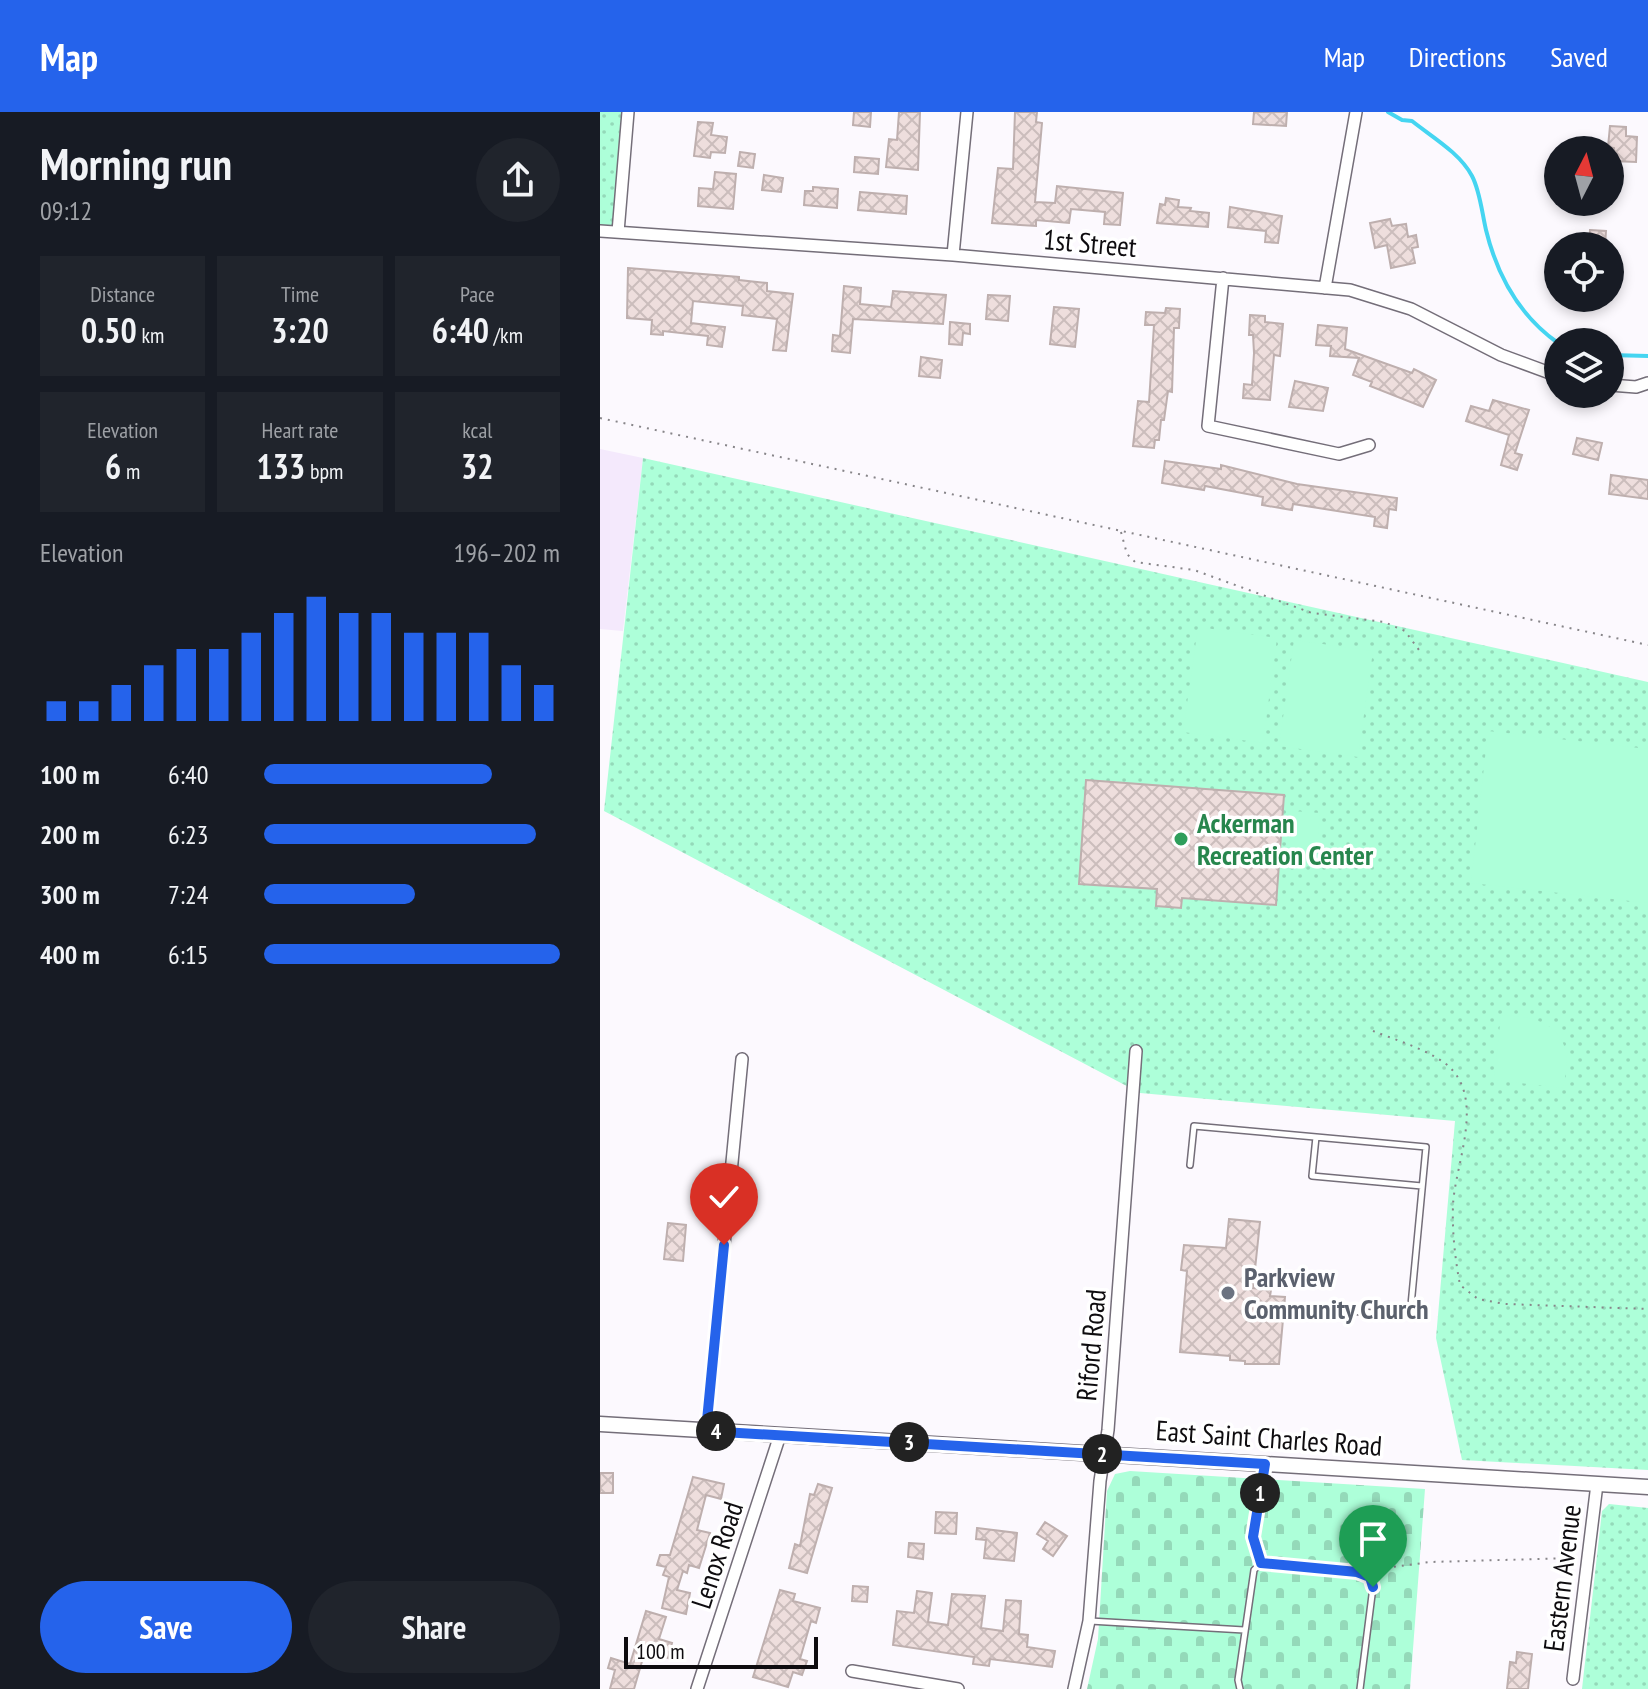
<!DOCTYPE html>
<meta charset="utf-8">
<style>
body{margin:0;font-family:"PT Sans Narrow",sans-serif;background:#20242c;color:#f1f3f6;height:100vh;display:flex;flex-direction:column;font-size:30px;white-space:nowrap}
*{box-sizing:border-box;margin:0}
p{font-size:26px;color:#9ea1a6}
.icon{flex:none;width:44px;height:44px;fill:none;stroke:currentColor;stroke-width:2;stroke-linecap:round;stroke-linejoin:round}
.map{position:relative;flex:1;overflow:hidden}
.details{display:flex;flex-direction:column;background:#171b24;width:600px}
.details>*{flex:none}
.needle{width:52px;rotate:6deg}
.fabs{position:absolute;left:944px;top:24px;display:grid;gap:16px}
.fabs a{display:grid;place-items:center;width:80px;height:80px;border-radius:50%;background:#171b24;box-shadow:0 4px 12px #0003;font-size:40px}
.scale{position:absolute;left:24px;bottom:20px;width:194px;box-sizing:border-box;padding-left:8px;border:4px solid #0e0c0f;border-top:0;font-size:22px;line-height:28px;white-space:nowrap;color:#0e0c0f;-webkit-text-stroke:6px #fff;paint-order:stroke}
.pin{position:absolute;display:grid;place-items:center;width:68px;height:68px;color:#fff;margin:-82px -34px;border-radius:50% 50% 50% 0;rotate:-45deg;box-shadow:0 0 8px #0007}
.pin .icon{rotate:45deg}
.km{position:absolute;width:40px;height:40px;margin:-20px;border-radius:50%;background:#222;color:#fff;font-size:22px;line-height:40px;text-align:center}
.round{display:grid;place-items:center;flex:none;width:84px;height:84px;border-radius:42px;background:#20242c}
.head{display:flex;align-items:center;justify-content:space-between;height:136px;padding:0 40px}
h1{font-size:44px;font-weight:700;line-height:60px}
.metrics{display:grid;grid-template-columns:repeat(3,1fr);gap:12px;height:136px;padding:8px 40px}
.metrics div{display:grid;align-content:center;border-radius:0px;background:#20242c;text-align:center}
.metrics b{font-size:34px;font-weight:700}
.metrics small{font-size:22px;font-weight:400}
.metrics p{font-size:22px}
.chart{height:224px;padding:16px 40px}
.chart p{display:flex;justify-content:space-between}
.chart svg{width:100%;height:144px;margin-top:8px;stroke:#2563eb;stroke-width:6}
.cta{display:flex;gap:16px;margin-top:auto;padding:16px 40px}
.cta a{flex:1;height:92px;border-radius:48px;background:#2563eb;color:#fff;font-size:32px;font-weight:700;line-height:92px;text-align:center}
.cta a+a{background:#20242c;color:#f1f3f6}
ul{padding:0 40px;list-style:none;font-size:26px}
li{display:grid;grid-template-columns:128px 96px 1fr;align-items:center;height:60px}
li i{height:20px;border-radius:10px;background:#2563eb}
header{display:flex;align-items:center;gap:48px;box-sizing:border-box;height:112px;padding:0 40px;background:#2563eb;color:#fff}
header strong{font-size:38px}
nav{display:flex;gap:44px;margin-inline-start:auto;font-size:28px}
main{display:flex;flex:1;min-height:0}
.map>svg:first-child{display:block}
.built{fill:#f4e9fc}
.cemetery{fill:url(#cemetery-stones)}
.park{fill:url(#park-dots)}
.pitch{fill:#adffd9}
.lines{fill:none;stroke-linecap:round;stroke-linejoin:round}
.stream{stroke:#45d5f1;stroke-width:4}
.building{fill:url(#building-cross-hatch);stroke:#beafae;stroke-width:2}
.lane-casing{stroke:#746e79;stroke-width:8}
.street-casing{stroke:#746e79;stroke-width:14}
.secondary-casing{stroke:#746e79;stroke-width:17}
.path{stroke:#878589;stroke-width:2;stroke-dasharray:2 6;stroke-linecap:butt}
.lane{stroke:#fff;stroke-width:5}
.street{stroke:#fff;stroke-width:11}
.secondary{stroke:#fff;stroke-width:14}
.route-casing{stroke:#fff;stroke-width:16}
.route{stroke:#2563eb;stroke-width:10}
.leisure-dot{fill:#2e9e5b;stroke:#fff;stroke-width:3}
.worship-dot{fill:#6b7280;stroke:#fff;stroke-width:3}
.labels{text-anchor:middle;stroke-width:7;stroke-linejoin:round;paint-order:stroke}
.street-label{font-size:28px;fill:#0e0c0f;stroke:#fff}
.leisure-label{font-size:28px;font-weight:bold;fill:#27864d;stroke:#fff;text-anchor:start}
.worship-label{font-size:28px;font-weight:bold;fill:#5b616d;stroke:#fff;text-anchor:start}
</style>
<header>
<strong>Map</strong>
<nav><a>Map</a><a>Directions</a><a>Saved</a></nav>
</header>
<main>
<section class="details">
<div class="head"><div><h1>Morning run</h1><p>09:12</p></div><a class="round"><svg class="icon" aria-label="share" viewBox="0 0 24 24"><path d="M12 15V3M7 8l5-5 5 5M5 13v7h14v-7"/></svg></a></div>
<div class="metrics">
<div><p>Distance</p><b>0.50<small> km</small></b></div>
<div><p>Time</p><b>3:20</b></div>
<div><p>Pace</p><b>6:40<small> /km</small></b></div>
</div>
<div class="metrics">
<div><p>Elevation</p><b>6<small> m</small></b></div>
<div><p>Heart rate</p><b>133<small> bpm</small></b></div>
<div><p>kcal</p><b>32</b></div>
</div>
<div class="chart"><p><span>Elevation</span>196–202 m</p>
<svg viewBox="0 0 160 44" preserveAspectRatio="none"><path d="M5 44V38M15 44V38M25 44V33M35 44V27M45 44V22M55 44V22M65 44V17M75 44V11M85 44V6M95 44V11M105 44V11M115 44V17M125 44V17M135 44V17M145 44V27M155 44V33"/></svg>
</div>
<ul>
<li><b>100 m</b>6:40<i style="width:77%"></i></li>
<li><b>200 m</b>6:23<i style="width:92%"></i></li>
<li><b>300 m</b>7:24<i style="width:51%"></i></li>
<li><b>400 m</b>6:15<i style="width:100%"></i></li>
</ul>
<div class="cta"><a>Save</a><a>Share</a></div>
</section>
<div class="map">
<svg width="1048" height="1577" viewBox="0 0 1048 1577">
<defs>
<pattern id="cemetery-stones" width="16" height="16" patternUnits="userSpaceOnUse" patternTransform="scale(2)"><rect width="16" height="16" fill="#adffd9"/><path d="M2 7V4a2 2 0 0 1 4 0v3zM10 15v-3a2 2 0 0 1 4 0v3z" fill="#94d9b9"/></pattern>
<pattern id="park-dots" width="8" height="8" patternUnits="userSpaceOnUse" patternTransform="scale(2)"><rect width="8" height="8" fill="#adffd9"/><path d="M2 2h.1M6 6h.1" fill="none" stroke="#94d9b9" stroke-width="1.8" stroke-linecap="round"/></pattern>
<pattern id="building-cross-hatch" width="8" height="8" patternUnits="userSpaceOnUse" patternTransform="scale(2)"><rect width="8" height="8" fill="#eededd"/><path d="M0 0l8 8M0 8l8-8" fill="none" stroke="#cbbdbc"/></pattern>
</defs>
<rect width="100%" height="100%" fill="#fcf9fe"/>
<!-- built -->
<path class="built" d="M0 337 43 346 23 519 0 517Z"/>
<!-- cemetery -->
<path class="cemetery" d="M530 1359 825 1377 810 1577H487L498 1527 507 1379 515 1362Z"/>
<!-- park -->
<path class="park" d="M0 0H23L13 115 0 114Z
M43 346 1048 570V1358L862 1348 836 1226 855 1009 540 981 4 699Z
M1009 1392 1048 1396V1577H982L1002 1399Z"/>
<!-- pitch -->
<path class="pitch" d="M598 515 677 526 663 631 583 620Z
M694 528 773 539 758 645 679 634Z
M888 619 1048 637V791L871 771Z
M693 699 720 701 716 750 688 747Z
M901 903C952 905 976 922 963 976L894 968Z"/>
<g class="lines">
<!-- stream -->
<path class="stream" d="M788 0 802 8 812 9C832 25 860 41 872 64 880 79 882 101 886 118 897 163 920 204 958 231
M1010 243 1048 244"/>
</g>
<!-- building -->
<path class="building" d="M254 0H271L270 15 253 13Z
M299 0H320L318 58 286 55 289 27 297 28Z
M415 0H437L436 10 442 11 435 90 455 91 457 74 523 81 520 113 504 112 505 100 471 97 469 111 436 108V114L392 111 398 56 413 57Z
M654 0H687L686 14 653 12Z
M98 10 113 11 111 23 127 25 125 41 111 40 110 46 94 44Z
M1010 14 1026 15V24L1037 25 1036 50 1013 49 1014 36 1008 35Z
M140 40 155 42 153 56 138 54Z
M255 45 279 47 278 62 254 60Z
M115 60 136 62 133 97 98 94 99 76 113 77Z
M164 63 183 66 181 80 162 78Z
M213 75 238 77 237 96 204 93 205 79H213Z
M260 80 307 84 306 102 258 98Z
M566 86 579 88 578 95 591 96 590 99 609 101 608 115 557 111 560 92 565 93Z
M630 95 682 104 678 131 665 130 666 119 628 115Z
M790 107 792 114 806 112 808 125 816 123 818 135 812 136 815 151 791 156 787 133 775 136 770 111Z
M990 118 1006 119 1005 134H989Z
M28 156 139 165V168L167 171V179L193 182 186 239 173 238 177 207 142 203 143 194 93 189 91 211 125 215 122 235 107 233 108 224 63 219V223L51 222 52 208 27 206Z
M244 174 261 176 260 192 291 195 293 179 346 183 343 212 253 207 250 241 232 239 233 223 240 224Z
M388 183 410 184 408 209 386 207Z
M454 195 479 197 475 235 450 232Z
M566 196 580 197 579 216H574L572 280 568 279 564 308H561L559 328H555L554 336 533 334 538 289 549 290 554 213H545L546 200 565 201Z
M650 203 665 204V210L683 212 680 244 674 243 670 288 643 286 644 272 652 273 654 241 653 223H649Z
M350 210 370 212V222L363 221 362 233 349 232Z
M718 213 747 216 745 237 812 261 814 257 836 268 823 295 770 274 772 270 753 263 759 246 730 244 731 234 716 233Z
M321 245 342 248 340 266 319 264Z
M695 269 728 276 723 299 689 295Z
M893 288 929 298 915 341 922 343 917 358 901 353 909 323 866 309 871 294 889 299Z
M977 326 1002 331 998 348 973 342Z
M565 349 621 357V353L697 372 797 386 796 398 789 397 787 416 774 414 775 405 693 392 692 398 662 393 663 385 605 374 604 378 562 371Z
M1011 363 1048 368V387L1009 382Z
M486 668 684 683 676 793 582 786 581 796 556 794 557 777 479 772Z
M629 1107 660 1110 653 1176 671 1178 670 1184 685 1185 679 1252H645V1249L630 1248V1244L580 1240 587 1159 581 1158 584 1133 626 1136Z
M68 1111 86 1113 83 1149 64 1147Z
M0 1361H13V1381H0Z
M93 1365 124 1372 121 1387 106 1383 97 1418 110 1421 99 1456 89 1453 87 1461 83 1459 77 1478 90 1481 86 1502 62 1496 69 1465 63 1463 66 1455 57 1453 60 1443H70Z
M218 1372 232 1376 207 1461 189 1456 195 1432 200 1434 210 1382 214 1383Z
M336 1400 357 1401 356 1422 335 1421Z
M445 1410 467 1424 453 1444 443 1437 448 1429 437 1422Z
M377 1416 417 1421 414 1449 384 1446 386 1428 376 1427Z
M309 1431 324 1432 323 1447 308 1445Z
M253 1474 268 1475 267 1490 252 1489Z
M180 1478 195 1482 193 1489 220 1496 216 1511 211 1509 200 1547 207 1549 202 1563 193 1560 188 1575 153 1565Z
M317 1479 332 1481 328 1510 348 1513 352 1482 385 1484 381 1516 403 1519 406 1488 421 1489 419 1522 428 1523 427 1535 455 1539 452 1555 390 1547 389 1554 373 1552 374 1545 293 1533 297 1499 314 1501Z
M46 1499 66 1505 59 1527 72 1531 68 1546 45 1539 34 1577H10L15 1558 8 1556 11 1546 30 1552Z
M917 1540 932 1542 928 1577H907L910 1550 916 1551Z"/>
<g class="lines">
<defs>
<path id="lane" d="M716 1025 712 1064 822 1074
M590 1053 594 1014 826 1035 810 1204 701 1195
M661 1451 653 1425 664 1354
M490 1509 644 1518
M640 1577 638 1568 654 1458 661 1451 671 1450 757 1460 770 1465 773 1475 760 1577"/>
<path id="street" d="M0 119 353 143 750 178 811 197 901 243 958 264
M18 120 28 0
M353 143 367 0
M623 166 608 314 739 342 769 333
M725 176 756 0
M1010 273 1036 275 1048 271
M106 1319 142 947
M252 1559 358 1577
M973 1567 997 1372
M97 1577 180 1323
M474 1577 489 1509 500 1369 508 1318 536 939"/>
<path id="secondary" d="M0 1312 1048 1375"/>
</defs>
<!-- lane casing -->
<use href="#lane" class="lane-casing"/>
<!-- street casing -->
<use href="#street" class="street-casing"/>
<!-- secondary casing -->
<use href="#secondary" class="secondary-casing"/>
<!-- path -->
<path class="path" d="M0 306 1048 533
M521 420 527 442 535 450 594 458 712 501 784 510 805 519 819 538
M773 919C796 928 826 937 846 952 887 985 855 1051 853 1093 852 1120 855 1146 860 1173L878 1187 905 1192 1048 1197
M778 1457 830 1450 974 1446"/>
<!-- lane -->
<use href="#lane" class="lane"/>
<!-- street -->
<use href="#street" class="street"/>
<!-- secondary -->
<use href="#secondary" class="secondary"/>
</g>
<g class="lines">
<defs>
<path id="route" d="M124 1133 106 1319 665 1352 653 1425 661 1451 757 1460 770 1465 773 1475"/>
</defs>
<!-- route casing -->
<use href="#route" class="route-casing"/>
<!-- route -->
<use href="#route" class="route"/>
</g>
<!-- markers -->
<circle class="leisure-dot" cx="581" cy="727" r="8"/>
<circle class="worship-dot" cx="628" cy="1181" r="8"/>
<g class="labels">
<!-- street labels -->
<g class="street-label">
<text transform="translate(490 131) rotate(5)" y="10">1st Street</text>
<text transform="translate(491 1233) rotate(-85)" y="10">Riford Road</text>
<text transform="translate(669 1326) rotate(4)" y="10">East Saint Charles Road</text>
<text transform="translate(117 1443) rotate(-72)" y="10">Lenox Road</text>
<text transform="translate(962 1466) rotate(-83)" y="10">Eastern Avenue</text>
</g>
<!-- leisure labels -->
<g class="leisure-label">
<text x="597" y="721">Ackerman<tspan x="597" dy="32">Recreation Center</tspan></text>
</g>
<!-- worship labels -->
<g class="worship-label">
<text x="644" y="1175">Parkview<tspan x="644" dy="32">Community Church</tspan></text>
</g>
</g>
</svg>
<div class="fabs">
<a><svg class="needle" viewBox="-14 -14 28 28"><path d="M0-13l5 13h-10z" fill="#e53935"/><path d="M0 13l5-13h-10z" fill="#9ea1a6"/></svg></a>
<a><svg class="icon" aria-label="locate" viewBox="0 0 24 24"><circle cx="12" cy="12" r="6"/><path d="M12 2v4M12 18v4M2 12h4M18 12h4"/></svg></a>
<a><svg class="icon" aria-label="layers" viewBox="0 0 24 24"><path d="M12 4l9 5-9 5-9-5zM3 14l9 5 9-5"/></svg></a>
</div>
<div class="scale">100 m</div>
<div class="pin" style="left:773px;top:1475px;background:#1e9e55"><svg class="icon" aria-label="arrive" viewBox="0 0 24 24"><path d="M6 21V4h12l-3 4 3 4H6"/></svg></div>
<div class="pin" style="left:124px;top:1133px;background:#d93025"><svg class="icon" aria-label="check" viewBox="0 0 24 24"><path d="M5 12l5 5 9-10"/></svg></div>
<b class="km" style="left:660px;top:1381px">1</b>
<b class="km" style="left:502px;top:1342px">2</b>
<b class="km" style="left:309px;top:1330px">3</b>
<b class="km" style="left:116px;top:1319px">4</b>
</div>
</main>
